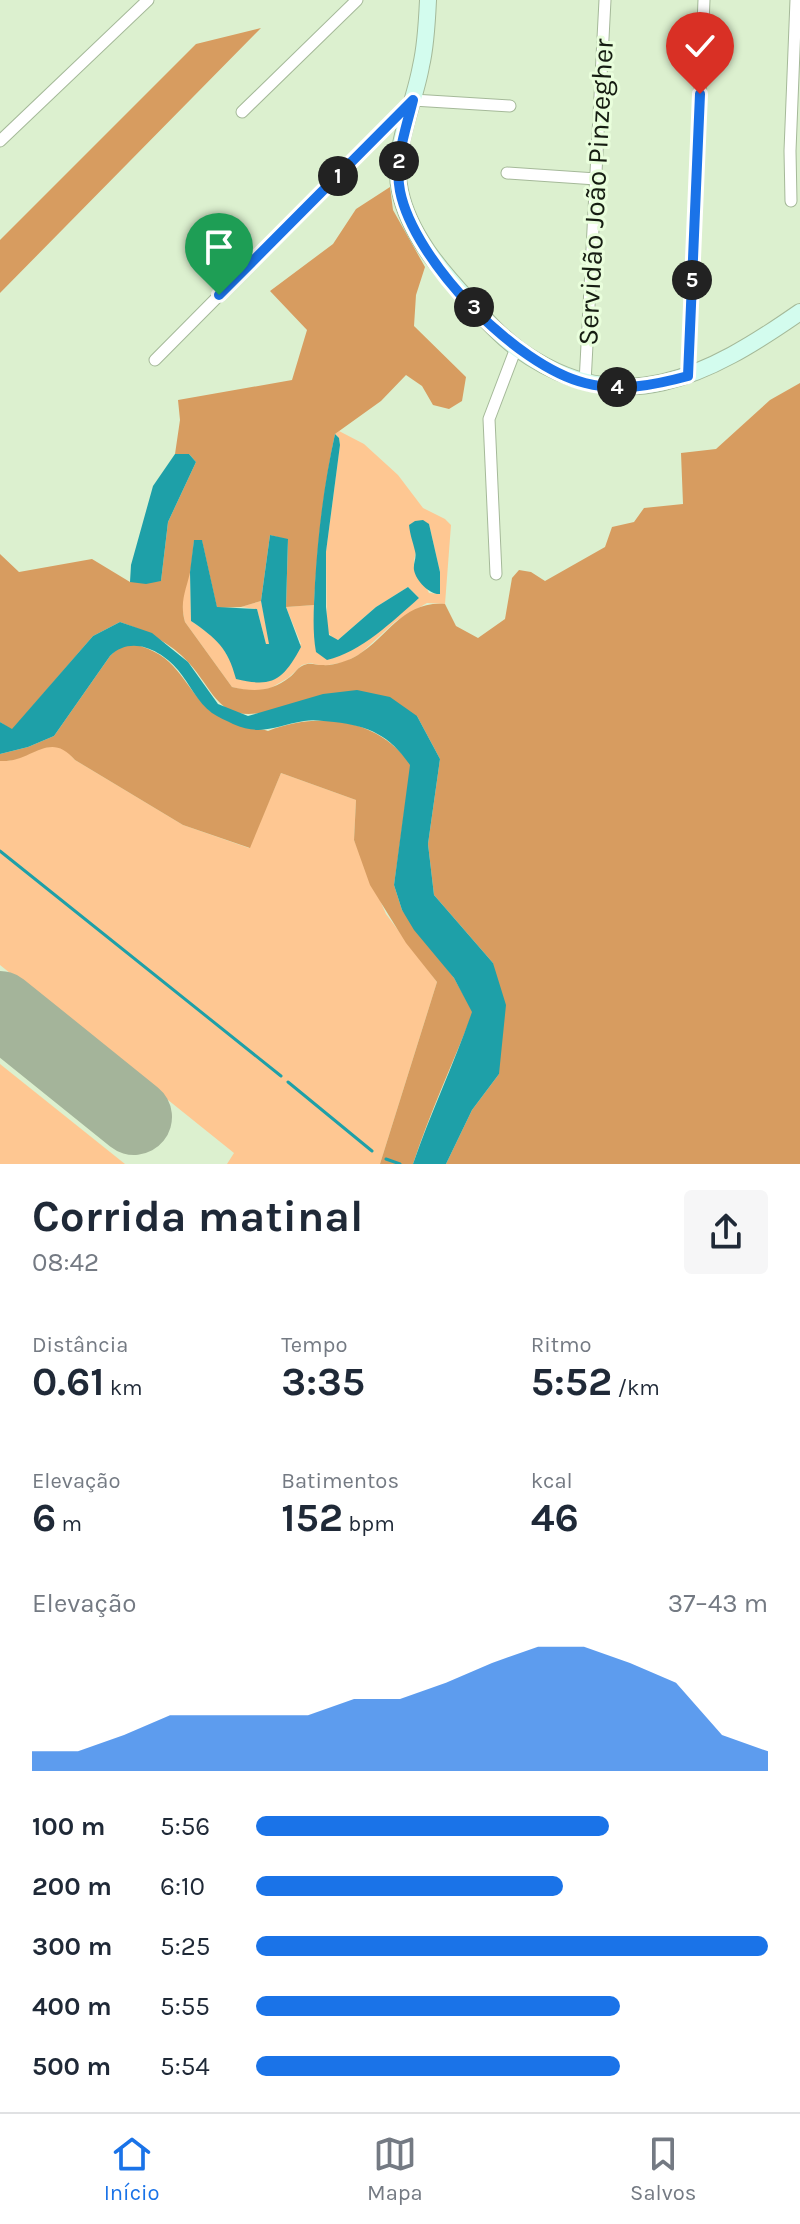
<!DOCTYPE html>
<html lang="pt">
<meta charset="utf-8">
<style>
body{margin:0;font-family:Karla,sans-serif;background:#f6f6f7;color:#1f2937;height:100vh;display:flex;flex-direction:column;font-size:30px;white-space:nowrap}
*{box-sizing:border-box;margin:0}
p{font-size:26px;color:#747a83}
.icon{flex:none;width:44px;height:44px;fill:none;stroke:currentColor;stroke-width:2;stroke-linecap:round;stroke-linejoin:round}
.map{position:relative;height:1164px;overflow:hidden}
.details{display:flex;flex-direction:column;background:#fff;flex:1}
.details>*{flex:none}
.pin{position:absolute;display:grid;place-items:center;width:68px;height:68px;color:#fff;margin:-82px -34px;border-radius:50% 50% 50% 0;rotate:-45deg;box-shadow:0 0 8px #0007}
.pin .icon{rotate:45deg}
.km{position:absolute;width:40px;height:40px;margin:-20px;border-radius:50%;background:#222;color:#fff;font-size:22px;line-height:40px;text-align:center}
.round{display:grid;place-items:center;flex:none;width:84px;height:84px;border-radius:8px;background:#f6f6f7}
.overview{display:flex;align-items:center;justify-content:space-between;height:136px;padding:0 32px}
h1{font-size:44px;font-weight:700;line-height:60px}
.figures{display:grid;grid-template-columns:repeat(3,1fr);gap:12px;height:136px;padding:8px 32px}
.figures div{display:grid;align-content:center}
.figures b{font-size:40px;font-weight:700}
.figures small{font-size:22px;font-weight:400}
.figures p{font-size:22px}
.chart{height:224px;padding:16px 32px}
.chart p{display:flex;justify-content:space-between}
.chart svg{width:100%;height:144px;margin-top:8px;fill:#1a73e8;opacity:.7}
ul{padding:0 32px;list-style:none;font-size:26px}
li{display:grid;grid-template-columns:128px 96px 1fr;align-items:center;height:60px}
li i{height:20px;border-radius:10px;background:#1a73e8}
.tab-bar{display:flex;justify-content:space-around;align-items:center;height:112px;border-top:2px solid #e0e1e3;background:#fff;font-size:22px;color:#747a83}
.tab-bar a{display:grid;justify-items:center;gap:4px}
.tab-bar .current{color:#1a73e8}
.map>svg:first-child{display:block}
.green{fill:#fec792;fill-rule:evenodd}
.forest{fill:#d79c60}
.water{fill:#1ea0a8}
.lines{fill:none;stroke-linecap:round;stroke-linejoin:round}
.stream{stroke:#1ea0a8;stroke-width:3}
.runway{stroke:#a4b49a;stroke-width:76}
.street-casing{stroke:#a5b999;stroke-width:13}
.secondary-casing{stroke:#a5b999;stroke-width:18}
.street{stroke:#fff;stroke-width:11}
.secondary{stroke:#d3fcee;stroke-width:16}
.route-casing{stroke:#fff;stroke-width:16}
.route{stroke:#1a73e8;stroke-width:10}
.labels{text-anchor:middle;stroke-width:6;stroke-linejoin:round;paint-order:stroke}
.street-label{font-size:28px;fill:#161d12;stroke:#e9fedc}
</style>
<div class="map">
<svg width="800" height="1164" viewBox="0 0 800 1164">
<rect width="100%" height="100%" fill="#dcf0cf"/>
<!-- green -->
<path class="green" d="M339 431 364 444 398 475 423 508 445 519 451 525 445 604 427 603 396 621 360 654 345 662 323 666 310 663 302 665 288 678 267 690 249 691 232 687 185 622C180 603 183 590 190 572L191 621 218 639 233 666 301 644 286 607 314 605 315 644 357 647 419 598 408 587 376 607 338 640 333 639 327 631 326 552 340 445 339 438 335 434ZM429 524 440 572V594L429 593C426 586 421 582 417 576 408 559 422 539 429 524Z
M261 601 270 644H266L257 609 241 607Z
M57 745 65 749 75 760 183 825 249 848 281 773 356 800 354 840 386 914 437 982 380 1164H227L234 1153 0 965V761C21 762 37 746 57 745Z
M0 1064 125 1164H0Z"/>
<!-- forest -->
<path class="forest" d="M261 28 0 293V240L196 44Z
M390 187 393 210 425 267 416 295 414 326 466 377 462 401 449 409 433 405 422 386 406 375 381 401 335 434C323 491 317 547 314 605L286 607 288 540 270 535 261 601 241 607 217 608 202 541H194C193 550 192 559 191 568 187 589 179 600 185 622L232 687C254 692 271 692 290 677 295 673 298 667 304 665 311 662 315 665 322 665 334 666 348 661 358 655 389 636 402 601 445 604L456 626 478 638 505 619 512 578 519 570 531 572 545 581 605 547 612 527 634 522 644 508 683 504 681 453 716 449 770 400 800 383V1164H446L472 1110 499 1074 493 963 434 895 428 844 440 759 417 716 271 711C218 723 218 696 189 663 170 642 146 631 120 622L93 636 12 730 0 722V554L19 572 92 559 130 582 161 581 168 522 196 462 189 454H175L180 420 178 400 292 380 307 330 270 291 333 244 356 209Z
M133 644C178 655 180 681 208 709 218 719 253 726 268 731 319 711 378 718 411 765L394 885 402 910 454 978 473 1012C453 1063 430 1112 413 1164H380L437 982 406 943 370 885 354 840 356 800 281 773 250 848 183 825 75 760C49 729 32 763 0 761V754L28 747 54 736 110 656 119 647Z"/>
<!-- water -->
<path class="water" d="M335 434 339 438 340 445 326 552V607L329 635 338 640 376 607 408 587 419 598C393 621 361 652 327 660L316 652C312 630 314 606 315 583 318 533 324 484 335 434Z
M175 454H189L196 462 168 522 161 581 146 584 130 582 131 565 153 486Z
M423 520 429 524 440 572V594C430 595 416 581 414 570 413 563 417 558 415 551 413 542 410 535 409 525L415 521Z
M270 535 288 539 286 607 301 647C283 680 273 688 236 679 228 648 216 638 191 621L190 572 194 540H202L217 607 257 609 266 644H269L261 601Z
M120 622 152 633 188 662 218 704 248 716 323 694 357 690 390 697 417 716 440 759 428 844 434 895 493 963 506 1005 499 1074 472 1110 446 1164H413C431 1112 454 1064 472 1012L454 978 414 930 402 910 394 885 410 765C390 736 370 726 334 722 324 721 314 719 304 721 277 725 262 737 233 724 227 721 218 717 212 713 198 703 189 683 178 670 161 650 131 635 110 656L54 736 28 747 0 754V722L12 729 93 636Z"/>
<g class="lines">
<!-- stream -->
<path class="stream" d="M0 851 281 1076
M288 1082 372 1151
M386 1159 400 1164"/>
<!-- runway -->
<path class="runway" d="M0 1009 134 1117"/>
<defs>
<path id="street" d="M242 112 357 0
M0 141 148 0
M507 173 596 179
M791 201 790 151 796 0
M155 360 413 100 510 106
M688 376 704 0
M585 383 605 0
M496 574 489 419 516 348"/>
<path id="secondary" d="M428 0C427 22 426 45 421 66 414 106 391 151 400 191 409 234 441 271 470 302 485 319 500 336 518 349 621 423 708 376 800 312"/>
</defs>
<!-- street casing -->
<use href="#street" class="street-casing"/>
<!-- secondary casing -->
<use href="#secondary" class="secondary-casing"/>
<!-- street -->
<use href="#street" class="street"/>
<!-- secondary -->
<use href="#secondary" class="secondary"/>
</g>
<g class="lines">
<defs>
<path id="route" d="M219 295 413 100C406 129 394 161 400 191 414 261 516 366 585 383 620 392 655 385 688 376L700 94"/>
</defs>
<!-- route casing -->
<use href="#route" class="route-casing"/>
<!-- route -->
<use href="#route" class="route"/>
</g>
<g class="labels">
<!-- street labels -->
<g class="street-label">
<text transform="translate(595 192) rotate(-87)" y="10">Servidão João Pinzegher</text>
</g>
</g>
</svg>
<div class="pin" style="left:219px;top:295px;background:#1e9e55"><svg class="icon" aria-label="arrive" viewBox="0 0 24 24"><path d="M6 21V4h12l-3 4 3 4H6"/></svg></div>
<div class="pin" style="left:700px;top:94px;background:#d93025"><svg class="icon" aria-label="check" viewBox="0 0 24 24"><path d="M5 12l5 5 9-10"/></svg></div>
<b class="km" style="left:338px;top:176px">1</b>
<b class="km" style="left:399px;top:161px">2</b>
<b class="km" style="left:474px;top:307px">3</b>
<b class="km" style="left:617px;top:387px">4</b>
<b class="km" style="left:692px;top:280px">5</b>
</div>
<section class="details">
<div class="overview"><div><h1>Corrida matinal</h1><p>08:42</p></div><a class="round"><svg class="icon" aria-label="share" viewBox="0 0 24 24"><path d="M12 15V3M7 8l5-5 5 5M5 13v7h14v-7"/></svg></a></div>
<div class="figures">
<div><p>Distância</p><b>0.61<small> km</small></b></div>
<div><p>Tempo</p><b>3:35</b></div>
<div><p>Ritmo</p><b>5:52<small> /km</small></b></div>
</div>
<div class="figures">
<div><p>Elevação</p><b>6<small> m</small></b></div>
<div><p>Batimentos</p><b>152<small> bpm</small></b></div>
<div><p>kcal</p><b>46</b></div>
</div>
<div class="chart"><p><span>Elevação</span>37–43 m</p>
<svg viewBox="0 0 160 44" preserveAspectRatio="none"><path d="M0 44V38L10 38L20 33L30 27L40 27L50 27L60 27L70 22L80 22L90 17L100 11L110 6L120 6L130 11L140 17L150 33L160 38V44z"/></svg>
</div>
<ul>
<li><b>100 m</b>5:56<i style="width:69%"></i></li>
<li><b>200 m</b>6:10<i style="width:60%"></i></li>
<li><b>300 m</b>5:25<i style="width:100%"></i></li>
<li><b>400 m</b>5:55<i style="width:71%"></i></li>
<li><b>500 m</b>5:54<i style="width:71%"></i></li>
</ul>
</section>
<nav class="tab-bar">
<a class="current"><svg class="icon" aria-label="home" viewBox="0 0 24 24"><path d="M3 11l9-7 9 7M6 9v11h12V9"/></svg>Início</a>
<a><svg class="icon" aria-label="map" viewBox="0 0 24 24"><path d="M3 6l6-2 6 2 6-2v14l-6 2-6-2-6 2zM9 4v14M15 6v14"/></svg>Mapa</a>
<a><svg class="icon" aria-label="saved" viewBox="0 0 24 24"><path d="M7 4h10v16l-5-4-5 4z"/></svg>Salvos</a>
</nav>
